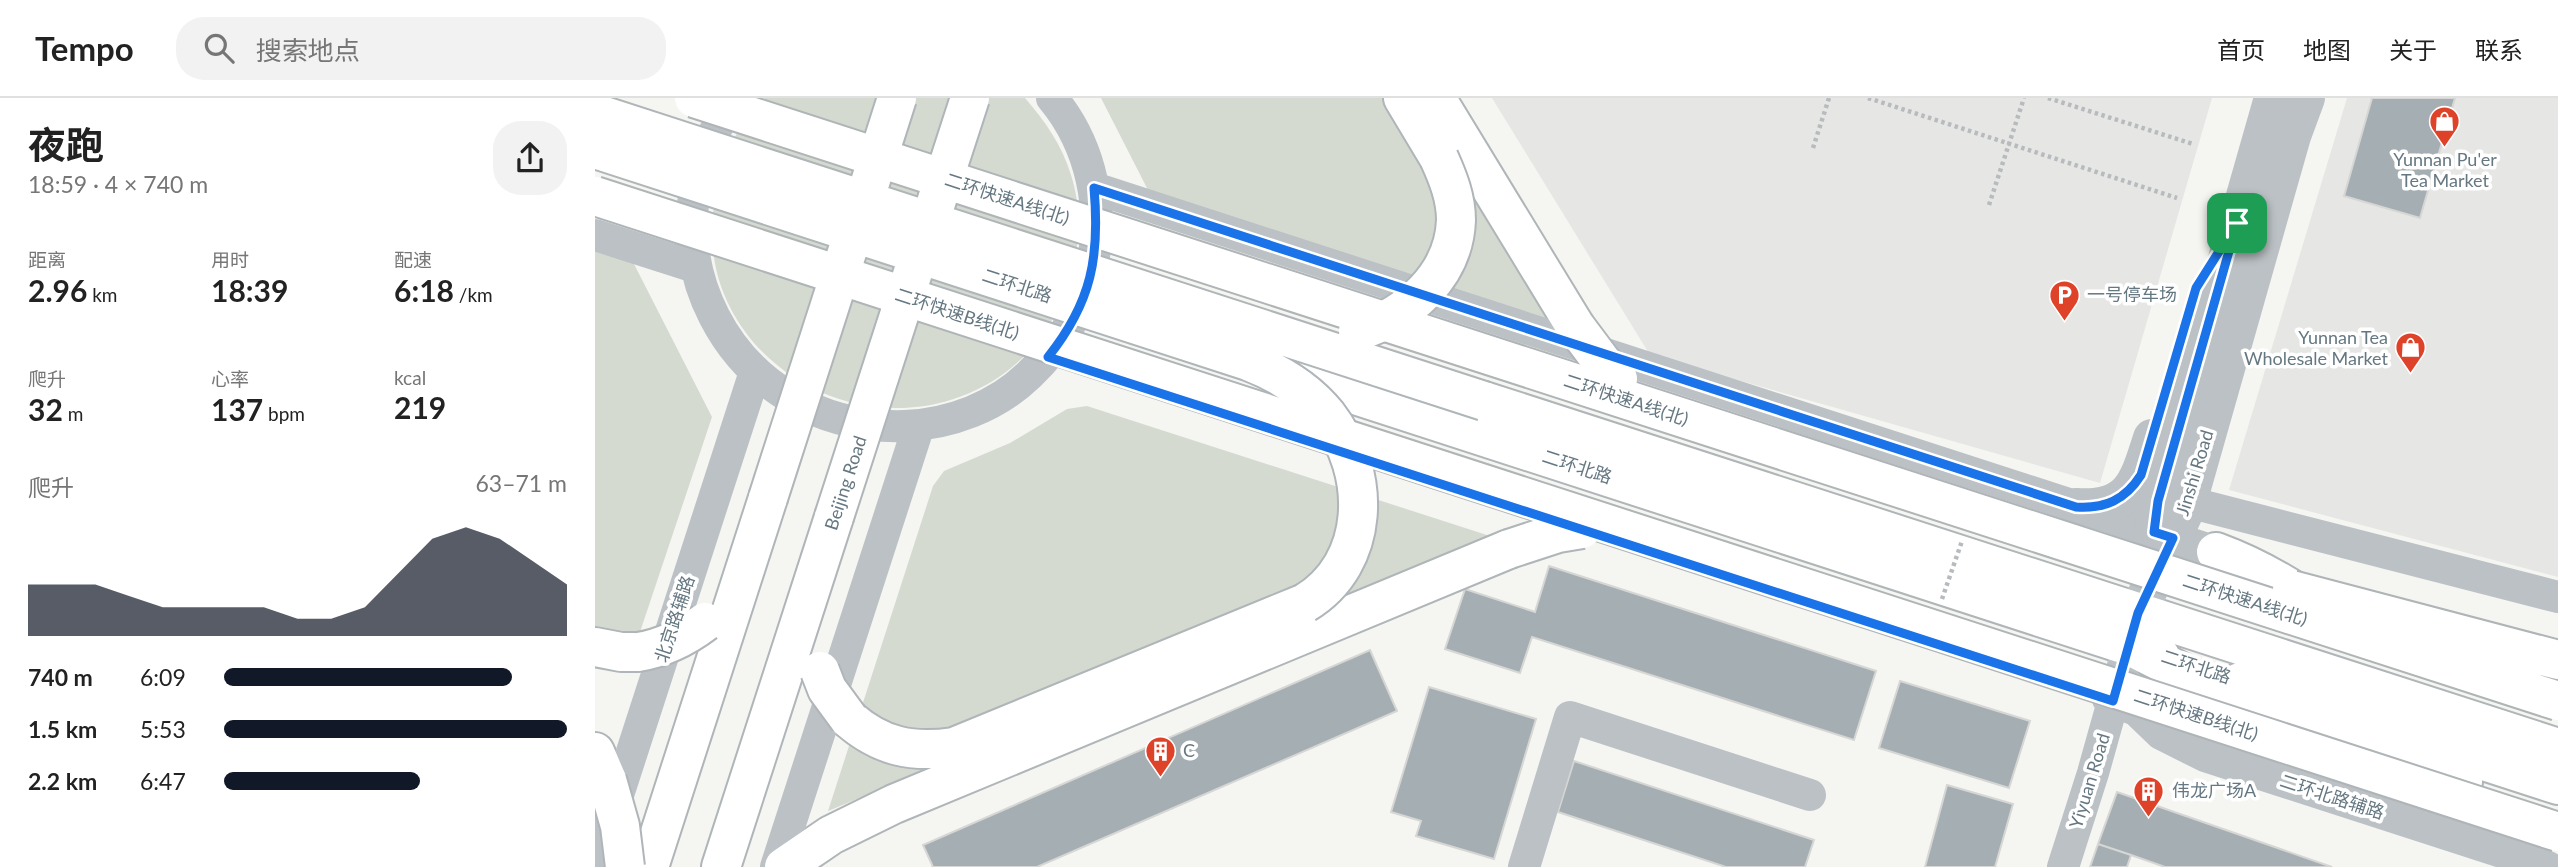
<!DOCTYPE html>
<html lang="zh">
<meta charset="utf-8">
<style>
body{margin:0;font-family:Lato,"Noto Sans SC",sans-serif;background:#f2f2f2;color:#222;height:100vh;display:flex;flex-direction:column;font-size:26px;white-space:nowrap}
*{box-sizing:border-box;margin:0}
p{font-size:23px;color:#767676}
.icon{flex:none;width:38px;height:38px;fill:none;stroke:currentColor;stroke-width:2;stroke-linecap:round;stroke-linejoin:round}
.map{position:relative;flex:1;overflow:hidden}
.panel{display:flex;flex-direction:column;background:#fff;width:595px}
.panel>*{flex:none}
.pin{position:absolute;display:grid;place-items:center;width:60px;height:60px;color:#fff;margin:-30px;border-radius:14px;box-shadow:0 4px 10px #0006}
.round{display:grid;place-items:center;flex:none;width:74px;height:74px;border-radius:28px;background:#f2f2f2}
.summary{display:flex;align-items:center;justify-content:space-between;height:119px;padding:0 28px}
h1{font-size:38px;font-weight:700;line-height:52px}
.stats{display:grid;grid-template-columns:repeat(3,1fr);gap:10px;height:119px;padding:7px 28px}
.stats div{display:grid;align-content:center}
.stats b{font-size:30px;font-weight:700}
.stats small{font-size:19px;font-weight:400}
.stats p{font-size:19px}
.chart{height:196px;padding:14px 28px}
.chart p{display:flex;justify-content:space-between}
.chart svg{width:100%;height:126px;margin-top:7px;fill:#111827;opacity:.7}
ul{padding:0 28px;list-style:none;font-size:23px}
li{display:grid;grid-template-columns:112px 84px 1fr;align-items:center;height:52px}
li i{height:18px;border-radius:9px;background:#111827}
header{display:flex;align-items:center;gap:42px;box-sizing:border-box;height:98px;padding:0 35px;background:#fff;border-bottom:2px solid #e0e0e0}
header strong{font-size:33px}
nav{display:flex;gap:38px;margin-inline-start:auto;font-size:24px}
.search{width:490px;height:63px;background:#f2f2f2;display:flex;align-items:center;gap:18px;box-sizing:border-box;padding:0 24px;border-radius:28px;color:#767676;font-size:26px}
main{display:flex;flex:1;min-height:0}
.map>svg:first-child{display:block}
.built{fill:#e6e6e5}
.green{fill:#d5dad1}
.building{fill:#a5afb3;stroke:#d6d6d4;stroke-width:2}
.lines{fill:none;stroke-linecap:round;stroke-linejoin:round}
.primary-casing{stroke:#afb5b8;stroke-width:42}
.trunk-casing{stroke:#afb4b7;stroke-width:42}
.path{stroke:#b8bbbd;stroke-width:4.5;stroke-dasharray:3.5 3.5;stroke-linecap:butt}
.minor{stroke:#bbc1c4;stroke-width:32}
.tertiary{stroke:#bbc1c4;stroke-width:38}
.primary{stroke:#fff;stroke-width:38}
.trunk{stroke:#fff;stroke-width:38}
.primary-bridge-casing{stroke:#afb5b8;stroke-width:42;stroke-linecap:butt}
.trunk-bridge-casing{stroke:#afb4b7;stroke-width:42;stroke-linecap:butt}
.path-bridge{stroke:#b8bbbd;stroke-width:4.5;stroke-dasharray:3.5 3.5;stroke-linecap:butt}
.primary-bridge{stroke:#fff;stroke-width:38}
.trunk-bridge{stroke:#fff;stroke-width:38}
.route-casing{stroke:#fff;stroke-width:14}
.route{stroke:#1a73e8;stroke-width:9}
.labels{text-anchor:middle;stroke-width:7;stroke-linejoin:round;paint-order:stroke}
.poi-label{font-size:18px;fill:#657882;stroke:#fff;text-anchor:start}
.street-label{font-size:18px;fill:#657882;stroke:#fff}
</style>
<header>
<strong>Tempo</strong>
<div class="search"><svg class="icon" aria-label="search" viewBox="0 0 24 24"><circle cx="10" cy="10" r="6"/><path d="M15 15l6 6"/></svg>搜索地点</div>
<nav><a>首页</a><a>地图</a><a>关于</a><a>联系</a></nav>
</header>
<main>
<section class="panel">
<div class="summary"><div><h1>夜跑</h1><p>18:59 · 4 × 740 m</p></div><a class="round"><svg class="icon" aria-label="share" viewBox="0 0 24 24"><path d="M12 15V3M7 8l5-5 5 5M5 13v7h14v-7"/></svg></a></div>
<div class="stats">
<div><p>距离</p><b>2.96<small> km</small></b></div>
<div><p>用时</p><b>18:39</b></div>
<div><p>配速</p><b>6:18<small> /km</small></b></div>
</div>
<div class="stats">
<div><p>爬升</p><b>32<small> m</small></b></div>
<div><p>心率</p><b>137<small> bpm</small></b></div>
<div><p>kcal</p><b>219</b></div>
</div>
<div class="chart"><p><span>爬升</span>63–71 m</p>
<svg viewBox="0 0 160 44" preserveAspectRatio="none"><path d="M0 44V26L10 26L20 26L30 30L40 34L50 34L60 34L70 34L80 38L90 38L100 34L110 22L120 10L130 6L140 10L150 18L160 26V44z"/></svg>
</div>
<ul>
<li><b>740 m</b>6:09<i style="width:84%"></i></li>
<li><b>1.5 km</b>5:53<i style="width:100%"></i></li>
<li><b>2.2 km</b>6:47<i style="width:57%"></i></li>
</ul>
</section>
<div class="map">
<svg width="1963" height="769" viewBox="0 0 1963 769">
<rect width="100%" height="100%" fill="#f5f5f2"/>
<!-- built -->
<path class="built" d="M897 0H1617L1505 385 1055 257Z
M1752 0H1963V479L1634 392Z"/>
<!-- green -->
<path class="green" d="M170 0H430C450 23 467 47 476 77 487 111 485 148 475 181 435 313 275 351 175 261 144 234 121 192 118 150 114 98 129 37 170 0Z
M506 0H799L884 98 957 228 555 96Z
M0 150 37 162 117 319 43 540 0 534Z
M492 308 895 438 233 713 338 388 349 373 415 345 472 311Z"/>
<!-- building -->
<path class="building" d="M1777 0H1860L1825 120 1749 98Z
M954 468 1281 573 1259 642 937 539 925 575 850 551 870 491 940 514Z
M775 552 802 613 442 769H338L328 747Z
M1305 583 1435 623 1414 690 1284 650Z
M834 589 941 621 899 761 821 738 826 723 796 714Z
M979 663 1219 742 1210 769H1131L963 714Z
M1352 687 1418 706 1400 769H1330Z
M1522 694 1737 769H1570L1536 757 1503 746Z
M1503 746 1536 757 1532 769H1495Z"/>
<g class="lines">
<defs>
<path id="primary" d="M808 0 844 60
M841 0 980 228
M683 272 1565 558
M889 303 1963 650
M1621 454C1659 468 1693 487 1725 511
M0 549 26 554H43
M1645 584 1963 687
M254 621C286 649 317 655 359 649L710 505
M0 654 12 682
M54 769 173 400
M126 769 239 419
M189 769 236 737 299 706 914 451"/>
<path id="trunk" d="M1533 547 1606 584 1686 617 1868 684"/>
</defs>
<!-- primary casing -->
<use href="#primary" class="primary-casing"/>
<!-- trunk casing -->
<use href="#trunk" class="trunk-casing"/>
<!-- path -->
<path class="path" d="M1273 0 1582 100
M1453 0 1598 46
M1218 50 1234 0
M1394 107 1429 0"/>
<!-- minor -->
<path class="minor" d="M141 0C34 140 134 334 310 328 355 326 401 309 434 277 464 248 487 215 496 174 510 113 497 48 457 0
M499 90 1643 461
M0 137 100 169
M1593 404 1963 499
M1513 601 1541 612 1566 636 1610 658 1953 769
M0 768 160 274
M181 769 324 327
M929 769 975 619 1215 697
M1468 769 1498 675 1540 525"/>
<!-- tertiary -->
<path class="tertiary" d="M1481 409C1536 413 1543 384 1557 340
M1554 460 1563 403 1678 0
M1543 515 1591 411 1697 38 1711 0"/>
<!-- primary -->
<use href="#primary" class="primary"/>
<!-- trunk -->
<use href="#trunk" class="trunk"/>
<defs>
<path id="primary-bridge" d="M0 15 889 303
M0 51 653 263C684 275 711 291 732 317 777 375 776 465 710 505
M273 91 302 0
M339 111 375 0
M980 228 1007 264 1023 281
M763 233C813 218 859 178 861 122 861 100 853 80 844 60
M173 400 255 145
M239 419 320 168
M914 451 963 435 987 431
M43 554C69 550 89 540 110 524
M225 573 232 591 254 621
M12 682 25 728 30 769"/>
<path id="trunk-bridge" d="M99 0 1963 603
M0 98 1963 734
M1697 492 1963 562"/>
</defs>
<!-- primary-bridge casing -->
<use href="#primary-bridge" class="primary-bridge-casing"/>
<!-- trunk-bridge casing -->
<use href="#trunk-bridge" class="trunk-bridge-casing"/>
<!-- path-bridge -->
<path class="path-bridge" d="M1387 382 1391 371
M1347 501 1367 443"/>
<!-- primary-bridge -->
<use href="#primary-bridge" class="primary-bridge"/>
<!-- trunk-bridge -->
<use href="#trunk-bridge" class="trunk-bridge"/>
</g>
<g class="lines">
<defs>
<path id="route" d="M499 90 1481 409C1510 411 1530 402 1546 377L1601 190 1642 125 1563 403 1559 434 1578 440 1543 515 1518 603 453 259C497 204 505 158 499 90Z"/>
</defs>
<!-- route casing -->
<use href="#route" class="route-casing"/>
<!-- route -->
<use href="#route" class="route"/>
</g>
<!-- icons -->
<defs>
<symbol id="shop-pin" viewBox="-11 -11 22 30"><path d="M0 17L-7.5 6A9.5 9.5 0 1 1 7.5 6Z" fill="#de4229" stroke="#fff"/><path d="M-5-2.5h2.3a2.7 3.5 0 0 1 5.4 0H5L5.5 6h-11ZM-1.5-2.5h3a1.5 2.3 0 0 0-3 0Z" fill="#fff"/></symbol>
<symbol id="parking-pin" viewBox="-11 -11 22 30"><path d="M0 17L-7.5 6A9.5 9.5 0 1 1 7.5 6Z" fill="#de4229" stroke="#fff"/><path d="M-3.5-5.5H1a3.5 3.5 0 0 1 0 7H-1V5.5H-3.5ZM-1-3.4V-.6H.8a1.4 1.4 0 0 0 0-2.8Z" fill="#fff"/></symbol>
<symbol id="building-pin" viewBox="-11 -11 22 30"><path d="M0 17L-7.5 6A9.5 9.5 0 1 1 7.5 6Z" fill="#de4229" stroke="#fff"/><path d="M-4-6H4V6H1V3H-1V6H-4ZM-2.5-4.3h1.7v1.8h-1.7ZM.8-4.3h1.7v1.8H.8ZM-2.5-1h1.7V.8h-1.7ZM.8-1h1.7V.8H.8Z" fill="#fff"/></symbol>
</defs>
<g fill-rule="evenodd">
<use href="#shop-pin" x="1832" y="6" width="35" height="47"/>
<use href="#parking-pin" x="1452" y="180" width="35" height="47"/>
<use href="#shop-pin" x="1798" y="232" width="35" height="47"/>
<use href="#building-pin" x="548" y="636" width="35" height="47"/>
<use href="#building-pin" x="1536" y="676" width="35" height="47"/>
</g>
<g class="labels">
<!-- poi labels -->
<g class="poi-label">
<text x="1850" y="68" text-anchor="middle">Yunnan Pu'er<tspan x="1850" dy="21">Tea Market</tspan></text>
<text x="1492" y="203">一号停车场</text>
<text x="1793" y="246" text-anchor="end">Yunnan Tea<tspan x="1793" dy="21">Wholesale Market</tspan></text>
<text x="588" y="659">C</text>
<text x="1577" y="699">伟龙广场A</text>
</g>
<!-- street labels -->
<g class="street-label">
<text transform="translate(412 101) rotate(18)" y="6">二环快速A线(北)</text>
<text transform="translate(422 188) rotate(18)" y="6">二环北路</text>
<text transform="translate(362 216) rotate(18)" y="6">二环快速B线(北)</text>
<text transform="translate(1031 302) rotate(18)" y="6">二环快速A线(北)</text>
<text transform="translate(982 369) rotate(18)" y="6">二环北路</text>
<text transform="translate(1600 375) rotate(-73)" y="6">Jinshi Road</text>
<text transform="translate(251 385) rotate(-72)" y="6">Beijing Road</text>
<text transform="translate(1650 502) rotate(18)" y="6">二环快速A线(北)</text>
<text transform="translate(80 521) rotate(-72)" y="6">北京路辅路</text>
<text transform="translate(1601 569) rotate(18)" y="6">二环北路</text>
<text transform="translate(1601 617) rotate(18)" y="6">二环快速B线(北)</text>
<text transform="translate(1495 683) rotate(-73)" y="6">Yiyuan Road</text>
<text transform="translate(1737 699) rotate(18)" y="6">二环北路辅路</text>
</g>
</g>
</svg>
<div class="pin" style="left:1642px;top:125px;background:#1e9e55"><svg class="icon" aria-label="arrive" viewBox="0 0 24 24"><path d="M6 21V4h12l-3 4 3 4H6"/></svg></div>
</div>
</main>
